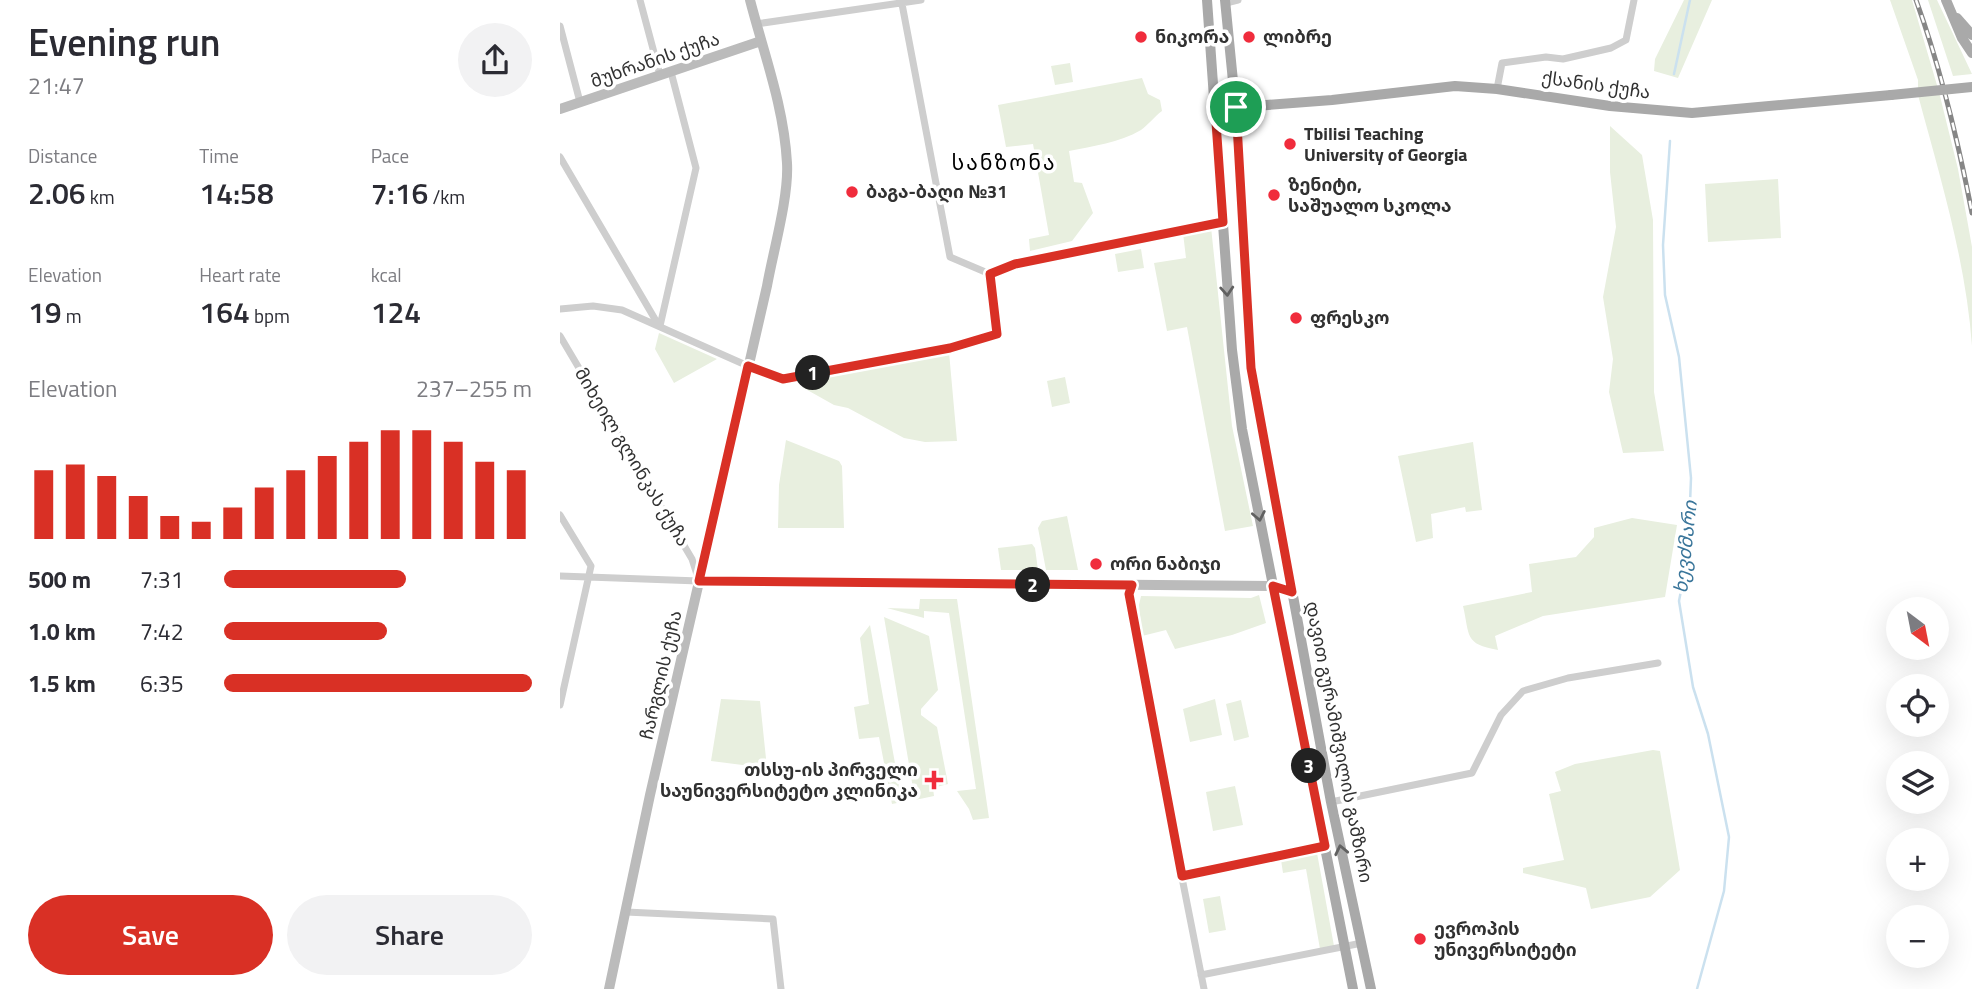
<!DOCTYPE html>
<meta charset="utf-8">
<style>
body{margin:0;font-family:"Titillium Web","Noto Sans Georgian",sans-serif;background:#f2f2f3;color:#2b2b33;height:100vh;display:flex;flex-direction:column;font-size:26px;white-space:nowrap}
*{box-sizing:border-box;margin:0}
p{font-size:23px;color:#7c7c81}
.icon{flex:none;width:38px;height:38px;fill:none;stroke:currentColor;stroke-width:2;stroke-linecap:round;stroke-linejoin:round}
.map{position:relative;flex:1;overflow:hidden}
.panel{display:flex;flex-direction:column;background:#fff;width:560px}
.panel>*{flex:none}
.needle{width:46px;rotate:148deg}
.fabs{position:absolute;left:1326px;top:597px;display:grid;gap:14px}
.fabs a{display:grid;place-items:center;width:63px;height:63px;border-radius:50%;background:#fff;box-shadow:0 7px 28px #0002;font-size:35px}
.pin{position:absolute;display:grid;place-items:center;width:60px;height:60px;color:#fff;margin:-30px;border:4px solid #fff;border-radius:50%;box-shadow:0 2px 7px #0007}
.km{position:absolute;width:35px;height:35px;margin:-18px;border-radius:50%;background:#222;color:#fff;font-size:19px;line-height:35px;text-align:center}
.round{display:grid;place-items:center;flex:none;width:74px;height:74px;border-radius:37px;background:#f2f2f3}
.head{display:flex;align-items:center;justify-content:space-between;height:119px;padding:0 28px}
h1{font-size:38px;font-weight:600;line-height:52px}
.figures{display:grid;grid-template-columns:repeat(3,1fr);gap:10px;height:119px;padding:7px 28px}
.figures div{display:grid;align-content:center}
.figures b{font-size:30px;font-weight:600}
.figures small{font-size:19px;font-weight:400}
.figures p{font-size:19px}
.chart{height:196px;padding:14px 28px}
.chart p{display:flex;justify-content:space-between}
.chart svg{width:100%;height:126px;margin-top:7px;stroke:#d93025;stroke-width:6}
.action{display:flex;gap:14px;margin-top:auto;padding:14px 28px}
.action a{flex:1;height:80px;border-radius:42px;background:#d93025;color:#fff;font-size:28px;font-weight:600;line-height:80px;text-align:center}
.action a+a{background:#f2f2f3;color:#2b2b33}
ul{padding:0 28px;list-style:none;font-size:23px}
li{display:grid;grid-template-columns:112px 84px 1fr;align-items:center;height:52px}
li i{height:18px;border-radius:9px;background:#d93025}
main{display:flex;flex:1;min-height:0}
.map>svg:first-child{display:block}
.green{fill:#e8efdf}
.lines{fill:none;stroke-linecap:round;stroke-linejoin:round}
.stream{stroke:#cbe1ef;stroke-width:2.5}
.street{stroke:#cecece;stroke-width:7}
.secondary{stroke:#bbb;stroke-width:10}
.primary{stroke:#a9a9a9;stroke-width:10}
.rail-casing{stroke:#868686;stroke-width:5}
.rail{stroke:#fff;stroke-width:2.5;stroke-dasharray:8;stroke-linecap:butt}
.primary-bridge{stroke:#a9a9a9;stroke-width:10}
.oneway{stroke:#616161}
.route-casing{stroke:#fff;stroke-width:14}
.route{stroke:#d93025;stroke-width:9}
.poi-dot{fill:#f02c3c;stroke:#fff;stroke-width:2.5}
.labels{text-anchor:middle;stroke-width:7;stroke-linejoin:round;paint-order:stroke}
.poi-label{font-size:18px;font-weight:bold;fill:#313131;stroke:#fff;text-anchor:start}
.street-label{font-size:18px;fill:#313131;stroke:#fff}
.water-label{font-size:19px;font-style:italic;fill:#39759a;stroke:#fff}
.quarter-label{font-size:21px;letter-spacing:2px;fill:#000;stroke:#fff}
</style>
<main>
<section class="panel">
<div class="head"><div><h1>Evening run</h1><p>21:47</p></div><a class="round"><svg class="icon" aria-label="share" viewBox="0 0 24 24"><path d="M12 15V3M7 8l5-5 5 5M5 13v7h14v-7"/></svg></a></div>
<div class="figures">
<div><p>Distance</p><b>2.06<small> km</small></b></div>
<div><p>Time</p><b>14:58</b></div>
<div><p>Pace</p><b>7:16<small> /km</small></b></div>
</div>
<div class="figures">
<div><p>Elevation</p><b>19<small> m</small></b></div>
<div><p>Heart rate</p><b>164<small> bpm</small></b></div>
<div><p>kcal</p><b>124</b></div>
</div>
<div class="chart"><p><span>Elevation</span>237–255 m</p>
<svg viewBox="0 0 160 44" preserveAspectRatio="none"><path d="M5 44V20M15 44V18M25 44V22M35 44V29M45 44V36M55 44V38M65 44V33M75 44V26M85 44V20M95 44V15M105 44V10M115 44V6M125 44V6M135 44V10M145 44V17M155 44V20"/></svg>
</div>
<ul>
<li><b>500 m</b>7:31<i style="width:59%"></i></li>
<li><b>1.0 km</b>7:42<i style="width:53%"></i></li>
<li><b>1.5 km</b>6:35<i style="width:100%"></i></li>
</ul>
<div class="action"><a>Save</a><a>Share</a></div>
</section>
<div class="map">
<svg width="1412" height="989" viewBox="0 0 1412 989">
<rect width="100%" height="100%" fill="#fff"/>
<!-- green -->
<path class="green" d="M1124 0H1152L1118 78 1094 71 1095 59Z
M1330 0H1352L1379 92 1398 169 1412 247V346C1406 261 1380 177 1358 95V80Z
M1368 0H1377L1412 74 1393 76Z
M510 63 513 82 495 85 491 66Z
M582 78 588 94 600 100 602 111C595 116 587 126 581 130 559 143 533 146 509 151L514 182 522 183 533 213 512 241 470 251 469 239 489 235 473 144 446 147 438 105Z
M1050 126 1082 155 1093 220 1094 392 1104 451 1063 453 1049 392 1053 359 1043 297 1056 227 1050 172Z
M1218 179 1221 238 1148 242 1145 184Z
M651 227 672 426 693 526 665 531 627 327 607 331 594 263 626 258 623 233Z
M581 249 584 268 558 272 555 254Z
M99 333 157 359 114 383 95 349Z
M389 352 397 441 365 442 344 438 288 408 274 405 242 387 243 383 250 377Z
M505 377 510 403 492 407 487 381Z
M226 440 279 461 282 466 284 528H218L219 485Z
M913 442 922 510 906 512 905 507 871 514 873 538 856 542 838 456Z
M507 516 518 570H486L478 528 482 521Z
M1072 518 1117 525 1105 597 983 616 935 636 938 650C904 644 910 636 903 606L972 592 969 564 1016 557 1034 537V528Z
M472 544 475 548 478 570H441L438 548Z
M699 595 706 623 672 635 615 649 606 630 582 636 579 605 581 596 691 598Z
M360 599H397L429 818 413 820 409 809 397 791 416 789 389 613 364 611V618L327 608 359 609Z
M324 617 369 636 378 690 361 709V715L377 727 388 784 373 788 374 796 355 800Z
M310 625 342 802 332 804 319 737 299 739 294 707 309 704 300 638Z
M161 699 200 701 207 768 151 761Z
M655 699 662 735 630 742 623 709Z
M681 700 689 737 674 741 666 704Z
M1093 750 1100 751 1120 870 1090 897 1031 909 1026 888 963 873V868L1004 860 989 794 1001 791 995 772 1015 764Z
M675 786 683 825 653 831 646 792Z
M757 853 774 946 760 949 746 869 723 873 721 860Z
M660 896 666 930 649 933 643 899Z"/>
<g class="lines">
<!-- stream -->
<path class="stream" d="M1114 74 1130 0
M1110 141 1103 245 1105 295 1119 357 1131 478 1128 555 1119 601 1133 687 1148 734 1169 837 1164 891 1137 989"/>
<!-- street -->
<path class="street" d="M80 0 100 75
M666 3 678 0
M342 4 390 257 430 274 455 264 663 222
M196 24 361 0
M0 26 20 102
M937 89 942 63 986 57 1003 59 1051 48 1066 40 1074 0
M0 157 99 326
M0 309 33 306 62 310 188 366 223 379 390 348 437 334 430 274
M100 326 136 168 111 72
M0 336 132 559 139 581 0 576
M0 515 31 566 0 705
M572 585 570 594 589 711 644 989
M771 802 912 773 941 715 963 691 1008 678 1098 663
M622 876 765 846
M66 912 213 919 221 989
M641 975 802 943"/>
<!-- secondary -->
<path class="secondary" d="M0 109 201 41
M139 581 713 586 732 592
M49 989 90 795 207 286C213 252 229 197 227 163 224 107 204 54 190 0"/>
<!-- primary -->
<path class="primary" d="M647 0 672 350 682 429 793 989
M665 0 679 142 685 280 693 379 771 802 811 989
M1386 0 1402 38 1412 53
M1397 18 1412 35
M655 109 772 100 895 86 937 89 1050 106 1132 113 1331 95"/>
<defs>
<path id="rail" d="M1356 0C1381 69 1398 141 1412 213"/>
</defs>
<!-- rail casing -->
<use href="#rail" class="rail-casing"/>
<!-- rail -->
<use href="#rail" class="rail"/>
<!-- primary-bridge -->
<path class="primary-bridge" d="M1331 95 1412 87"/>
</g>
<!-- one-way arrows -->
<defs><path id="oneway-chevron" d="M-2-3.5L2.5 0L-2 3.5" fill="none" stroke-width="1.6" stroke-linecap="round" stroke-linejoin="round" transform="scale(1.75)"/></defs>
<g class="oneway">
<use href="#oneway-chevron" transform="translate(667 291) rotate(86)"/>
<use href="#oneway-chevron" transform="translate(699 516) rotate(79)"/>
<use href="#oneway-chevron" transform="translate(781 850) rotate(-102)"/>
</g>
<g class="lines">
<defs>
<path id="route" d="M676 107 691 368 732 592 713 586 765 846 622 876 569 594 572 585 139 581 188 366 223 379 390 348 437 334 430 274 455 264 663 222 655 108Z"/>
</defs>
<!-- route casing -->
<use href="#route" class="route-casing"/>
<!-- route -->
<use href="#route" class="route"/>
</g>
<!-- markers -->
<g class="poi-dot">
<circle cx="581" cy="37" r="7"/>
<circle cx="689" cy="37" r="7"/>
<circle cx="730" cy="144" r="7"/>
<circle cx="292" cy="192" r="7"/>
<circle cx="714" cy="195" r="7"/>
<circle cx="736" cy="318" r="7"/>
<circle cx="536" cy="564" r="7"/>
<path d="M370.5 769.5h7v7h7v7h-7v7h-7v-7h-7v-7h7z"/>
<circle cx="860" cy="939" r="7"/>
</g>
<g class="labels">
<!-- poi labels -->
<g class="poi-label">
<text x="595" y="43">ნიკორა</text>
<text x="703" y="43">ლიბრე</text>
<text x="744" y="140">Tbilisi Teaching<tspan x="744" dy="21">University of Georgia</tspan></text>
<text x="728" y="191">ზენიტი,<tspan x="728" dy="21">საშუალო სკოლა</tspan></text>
<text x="306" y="198">ბაგა-ბაღი №31</text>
<text x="750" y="324">ფრესკო</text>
<text x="550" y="570">ორი ნაბიჯი</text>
<text x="358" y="776" text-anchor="end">თსსუ-ის პირველი<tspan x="358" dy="21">საუნივერსიტეტო კლინიკა</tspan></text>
<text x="874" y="935">ევროპის<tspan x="874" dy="21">უნივერსიტეტი</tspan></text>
</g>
<!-- street labels -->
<g class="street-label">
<text transform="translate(95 60) rotate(-19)" y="6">მუხრანის ქუჩა</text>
<text transform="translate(1036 85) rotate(8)" y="6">ქსანის ქუჩა</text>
<text transform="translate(72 457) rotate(59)" y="6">მიხეილ გლინკას ქუჩა</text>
<text transform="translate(101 675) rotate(-77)" y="6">ჩარგლის ქუჩა</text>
<text transform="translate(779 742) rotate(79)" y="6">დავით გურამიშვილის გამზირი</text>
</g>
<!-- water labels -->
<g class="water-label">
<text transform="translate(1125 547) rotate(-84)" y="7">ხევძმარი</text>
</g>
<!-- quarter labels -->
<g class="quarter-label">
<text x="444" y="170">სანზონა</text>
</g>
</g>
</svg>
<div class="fabs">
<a><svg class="needle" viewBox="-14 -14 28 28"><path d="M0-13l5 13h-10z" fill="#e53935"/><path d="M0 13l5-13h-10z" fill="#7c7c81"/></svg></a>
<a><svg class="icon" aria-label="locate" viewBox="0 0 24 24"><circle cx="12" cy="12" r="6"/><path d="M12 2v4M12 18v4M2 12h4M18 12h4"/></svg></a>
<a><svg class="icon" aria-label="layers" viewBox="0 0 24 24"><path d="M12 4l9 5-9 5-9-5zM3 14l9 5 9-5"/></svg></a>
<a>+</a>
<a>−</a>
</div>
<div class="pin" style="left:676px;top:107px;background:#1e9e55"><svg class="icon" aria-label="arrive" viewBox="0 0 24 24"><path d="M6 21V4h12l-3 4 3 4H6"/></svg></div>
<b class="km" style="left:253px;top:373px">1</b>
<b class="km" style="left:473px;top:585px">2</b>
<b class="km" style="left:749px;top:766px">3</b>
</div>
</main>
